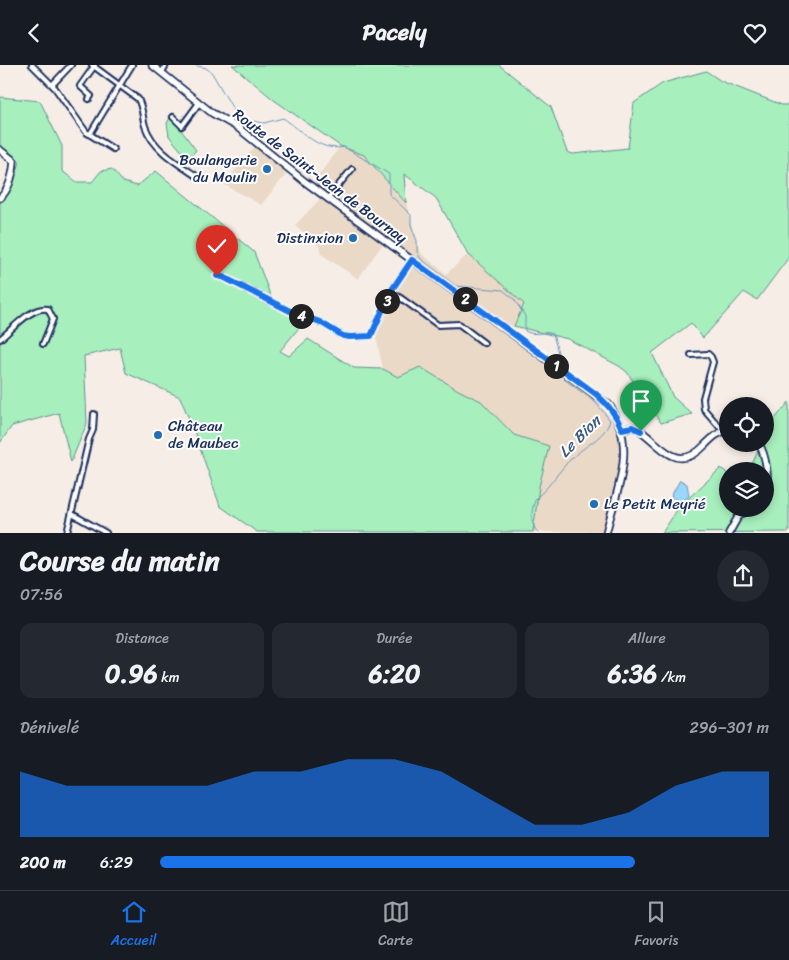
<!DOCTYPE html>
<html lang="fr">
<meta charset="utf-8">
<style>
body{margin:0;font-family:Sriracha,sans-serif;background:#242831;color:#f1f3f6;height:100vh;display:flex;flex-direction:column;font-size:19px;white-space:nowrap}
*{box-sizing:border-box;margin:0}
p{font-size:16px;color:#9ea1a6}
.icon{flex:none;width:28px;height:28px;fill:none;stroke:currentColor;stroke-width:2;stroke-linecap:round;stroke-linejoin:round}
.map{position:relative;height:468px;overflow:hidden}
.side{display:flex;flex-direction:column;background:#171b24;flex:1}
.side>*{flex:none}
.tools{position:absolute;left:719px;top:332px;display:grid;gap:10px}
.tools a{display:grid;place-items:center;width:55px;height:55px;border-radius:50%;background:#171b24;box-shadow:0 2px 8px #0003;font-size:25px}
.pin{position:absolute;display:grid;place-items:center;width:42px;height:42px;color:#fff;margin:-51px -21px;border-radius:50% 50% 50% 0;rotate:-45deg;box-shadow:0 0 5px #0007}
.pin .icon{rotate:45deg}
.km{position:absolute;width:25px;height:25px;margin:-12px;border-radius:50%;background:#222;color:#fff;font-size:14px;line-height:25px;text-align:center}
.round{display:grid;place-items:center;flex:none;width:52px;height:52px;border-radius:26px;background:#242831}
.headline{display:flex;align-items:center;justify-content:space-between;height:85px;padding:0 20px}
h1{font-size:28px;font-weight:700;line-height:38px}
.stats{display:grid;grid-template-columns:repeat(3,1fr);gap:8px;height:85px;padding:5px 20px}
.stats div{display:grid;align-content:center;border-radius:12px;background:#242831;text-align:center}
.stats b{font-size:25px;font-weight:700}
.stats small{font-size:14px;font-weight:400}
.stats p{font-size:14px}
.chart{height:140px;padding:10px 20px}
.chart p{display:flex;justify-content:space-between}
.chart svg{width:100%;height:90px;margin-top:5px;fill:#1a73e8;opacity:.7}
ul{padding:0 20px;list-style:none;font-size:16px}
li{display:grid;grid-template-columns:80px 60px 1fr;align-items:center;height:38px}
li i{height:12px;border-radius:6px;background:#1a73e8}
header{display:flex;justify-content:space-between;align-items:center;height:65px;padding:0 20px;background:#171b24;font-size:22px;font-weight:700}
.tabs{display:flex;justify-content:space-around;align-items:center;height:70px;border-top:1px solid #363941;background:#171b24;font-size:14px;color:#9ea1a6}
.tabs a{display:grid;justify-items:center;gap:2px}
.tabs .selected{color:#1a73e8}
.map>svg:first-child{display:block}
.built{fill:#ebd9c8}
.green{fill:#a7efbd;stroke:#618f8e}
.water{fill:#9bd7fc;stroke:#6894bd}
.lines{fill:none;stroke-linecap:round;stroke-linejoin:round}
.stream{stroke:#6894bd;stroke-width:1}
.street-casing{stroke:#1b2f5e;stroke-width:8}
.secondary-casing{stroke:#1b2f5e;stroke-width:9}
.street{stroke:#fff;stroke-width:4}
.secondary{stroke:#fff;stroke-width:5.5}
.route-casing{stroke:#fff;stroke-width:10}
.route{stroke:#1a73e8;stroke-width:6}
.poi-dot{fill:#1f6fb2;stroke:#fff;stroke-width:2}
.labels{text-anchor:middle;stroke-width:4;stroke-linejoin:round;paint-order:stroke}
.poi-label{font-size:15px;fill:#1b2f5e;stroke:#fff;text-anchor:end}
.street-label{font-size:15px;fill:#1b2f5e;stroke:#fff}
.water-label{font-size:16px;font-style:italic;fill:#3b5986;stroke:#fff}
</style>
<header><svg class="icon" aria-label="back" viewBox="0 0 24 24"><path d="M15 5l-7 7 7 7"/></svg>Pacely<svg class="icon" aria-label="heart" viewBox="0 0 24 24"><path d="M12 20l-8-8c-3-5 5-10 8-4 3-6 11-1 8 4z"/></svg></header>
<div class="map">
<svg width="789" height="468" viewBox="0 0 789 468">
<rect width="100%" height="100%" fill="#f6eee6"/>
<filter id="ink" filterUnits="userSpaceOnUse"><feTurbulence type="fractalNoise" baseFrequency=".02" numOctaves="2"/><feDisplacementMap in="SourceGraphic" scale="10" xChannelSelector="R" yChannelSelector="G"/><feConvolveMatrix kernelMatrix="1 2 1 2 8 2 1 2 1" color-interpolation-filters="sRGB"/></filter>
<g filter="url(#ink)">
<!-- built -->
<path class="built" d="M260 76 313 118 340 81 364 90 406 138 421 188 446 209 468 189 524 239 513 266 602 339 612 351 619 367 621 387 604 467H533L539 422 549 381 514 370 481 336 460 326 398 312 383 304 377 276 373 268 388 229 407 196 382 180 358 214 321 189 319 181 295 160 320 134 288 107 261 140 223 119Z"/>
<!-- green -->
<path class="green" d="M232 0H499L551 42 567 87 573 89 628 83 634 38 663 18 706 6 721 16 782 40H789V192L757 235 744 227 703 273 691 258 652 288 673 332 692 349 661 358 627 307 619 301 568 274 514 261 524 239 468 189 436 133 404 109 406 138 364 90 340 81 274 35Z
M0 32 40 36 62 81V106L77 117H92L101 106 112 104 123 117 137 121 156 106 254 187 271 232 302 259 280 286 289 291 308 274 354 303 383 304 398 312 420 302 460 326 481 336 514 370 549 381 539 422 533 467H257L220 441 194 366 180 332 126 308 120 283 84 291 87 358 71 397 59 348 12 361 0 378V138L13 118 20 97C15 89 7 87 0 80Z
M171 51 182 63 181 65 196 85 188 94 169 71 167 58Z
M789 337V467L662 468 679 442 721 403 727 408 728 444H765V406H749L761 379H765C765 361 779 350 789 337Z"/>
<!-- water -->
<path class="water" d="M680 415 687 419 689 431 680 438 671 431Z"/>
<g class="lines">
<!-- stream -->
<path class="stream" d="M194 0 206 3 212 8 240 56H252L264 58 283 53C303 66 318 87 344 82L389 109V129L411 150V160L417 176V186L420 193 456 221 503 225 514 234 525 251V266C536 272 543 265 553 269L562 303
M538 468C529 457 531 446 536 433 550 422 559 405 572 393 584 381 606 372 610 355L596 338 564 314 563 309"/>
<defs>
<path id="street" d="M32 0 55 23 86 67 113 84
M92 0 138 34C143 43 142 51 145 61 153 84 175 97 195 110
M162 7 166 0
M52 20 71 0
M89 34 91 31 80 21 95 0
M173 52 182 61 199 38
M90 69 132 0
M328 133 352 104
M217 211 223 212 290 246 320 257 343 271 350 272 371 271 391 226 412 195
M391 226 438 260 459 259 484 278
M0 274C13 264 31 241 48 244L53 254 43 279
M691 290 708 289 711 292 713 297 703 333 704 344 723 366
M72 449 106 468
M67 468 89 374 93 365 94 349"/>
<path id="secondary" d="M152 0 212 48 237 62 304 116 609 340C638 380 617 424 606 468
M0 85 14 96C13 109 10 124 0 133
M622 364 632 362 638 364C662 380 677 410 705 380 712 373 718 367 728 365
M759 379C766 391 770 414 765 428
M729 468 738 452 748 444"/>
</defs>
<!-- street casing -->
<use href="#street" class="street-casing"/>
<!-- secondary casing -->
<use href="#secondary" class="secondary-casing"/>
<!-- street -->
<use href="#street" class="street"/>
<!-- secondary -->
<use href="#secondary" class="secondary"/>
</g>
</g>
<g class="lines" filter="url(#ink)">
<defs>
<path id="route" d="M217 211 223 212 290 246 320 257 343 271 350 272 371 271 391 226 412 195 596 329C608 340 616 349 622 364L632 362 641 366"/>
</defs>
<!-- route casing -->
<use href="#route" class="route-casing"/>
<!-- route -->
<use href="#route" class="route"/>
</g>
<!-- markers -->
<g class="poi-dot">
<circle cx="267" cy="104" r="5"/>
<circle cx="353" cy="173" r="5"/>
<circle cx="158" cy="370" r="5"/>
<circle cx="594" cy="439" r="5"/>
</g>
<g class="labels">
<!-- poi labels -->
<g class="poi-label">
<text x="257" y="100">Boulangerie<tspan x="257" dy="17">du Moulin</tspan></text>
<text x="343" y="178">Distinxion</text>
<text x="168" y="366" text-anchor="start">Château<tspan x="168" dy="17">de Maubec</tspan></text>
<text x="604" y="444" text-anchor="start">Le Petit Meyrié</text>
</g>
<!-- street labels -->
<g class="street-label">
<text transform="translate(320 111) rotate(37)" y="5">Route de Saint-Jean de Bournay</text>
</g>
<!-- water labels -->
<g class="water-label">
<text transform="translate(579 371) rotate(-45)" y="6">Le Bion</text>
</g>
</g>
</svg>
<div class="tools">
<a><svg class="icon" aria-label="locate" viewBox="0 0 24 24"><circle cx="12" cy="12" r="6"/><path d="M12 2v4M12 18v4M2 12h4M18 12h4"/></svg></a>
<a><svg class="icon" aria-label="layers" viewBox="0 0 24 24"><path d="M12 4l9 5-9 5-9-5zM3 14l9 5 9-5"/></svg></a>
</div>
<div class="pin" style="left:641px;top:366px;background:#1e9e55"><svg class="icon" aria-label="arrive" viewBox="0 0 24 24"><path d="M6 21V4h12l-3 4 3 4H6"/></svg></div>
<div class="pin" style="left:217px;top:211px;background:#d93025"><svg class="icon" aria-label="check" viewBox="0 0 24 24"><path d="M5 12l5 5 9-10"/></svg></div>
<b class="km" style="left:556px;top:301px">1</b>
<b class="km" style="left:465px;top:234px">2</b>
<b class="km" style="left:387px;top:236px">3</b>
<b class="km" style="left:301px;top:251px">4</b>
</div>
<section class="side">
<div class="headline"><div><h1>Course du matin</h1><p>07:56</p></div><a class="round"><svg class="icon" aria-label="share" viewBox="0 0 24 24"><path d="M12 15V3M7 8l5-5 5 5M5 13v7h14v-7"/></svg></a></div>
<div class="stats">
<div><p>Distance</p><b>0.96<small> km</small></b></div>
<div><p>Durée</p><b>6:20</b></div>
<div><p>Allure</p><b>6:36<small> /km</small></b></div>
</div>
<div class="chart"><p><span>Dénivelé</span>296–301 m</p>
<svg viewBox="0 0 160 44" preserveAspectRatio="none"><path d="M0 44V12L10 19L20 19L30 19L40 19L50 12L60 12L70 6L80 6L90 12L100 25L110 38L120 38L130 32L140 19L150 12L160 12V44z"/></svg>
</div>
<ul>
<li><b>200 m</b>6:29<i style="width:78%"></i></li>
</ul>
</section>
<nav class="tabs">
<a class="selected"><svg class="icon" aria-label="home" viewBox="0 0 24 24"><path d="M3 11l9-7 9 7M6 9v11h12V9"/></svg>Accueil</a>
<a><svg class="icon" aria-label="map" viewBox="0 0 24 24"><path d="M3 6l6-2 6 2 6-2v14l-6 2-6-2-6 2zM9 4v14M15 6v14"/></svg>Carte</a>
<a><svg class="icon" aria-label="saved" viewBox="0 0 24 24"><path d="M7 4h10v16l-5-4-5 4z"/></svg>Favoris</a>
</nav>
